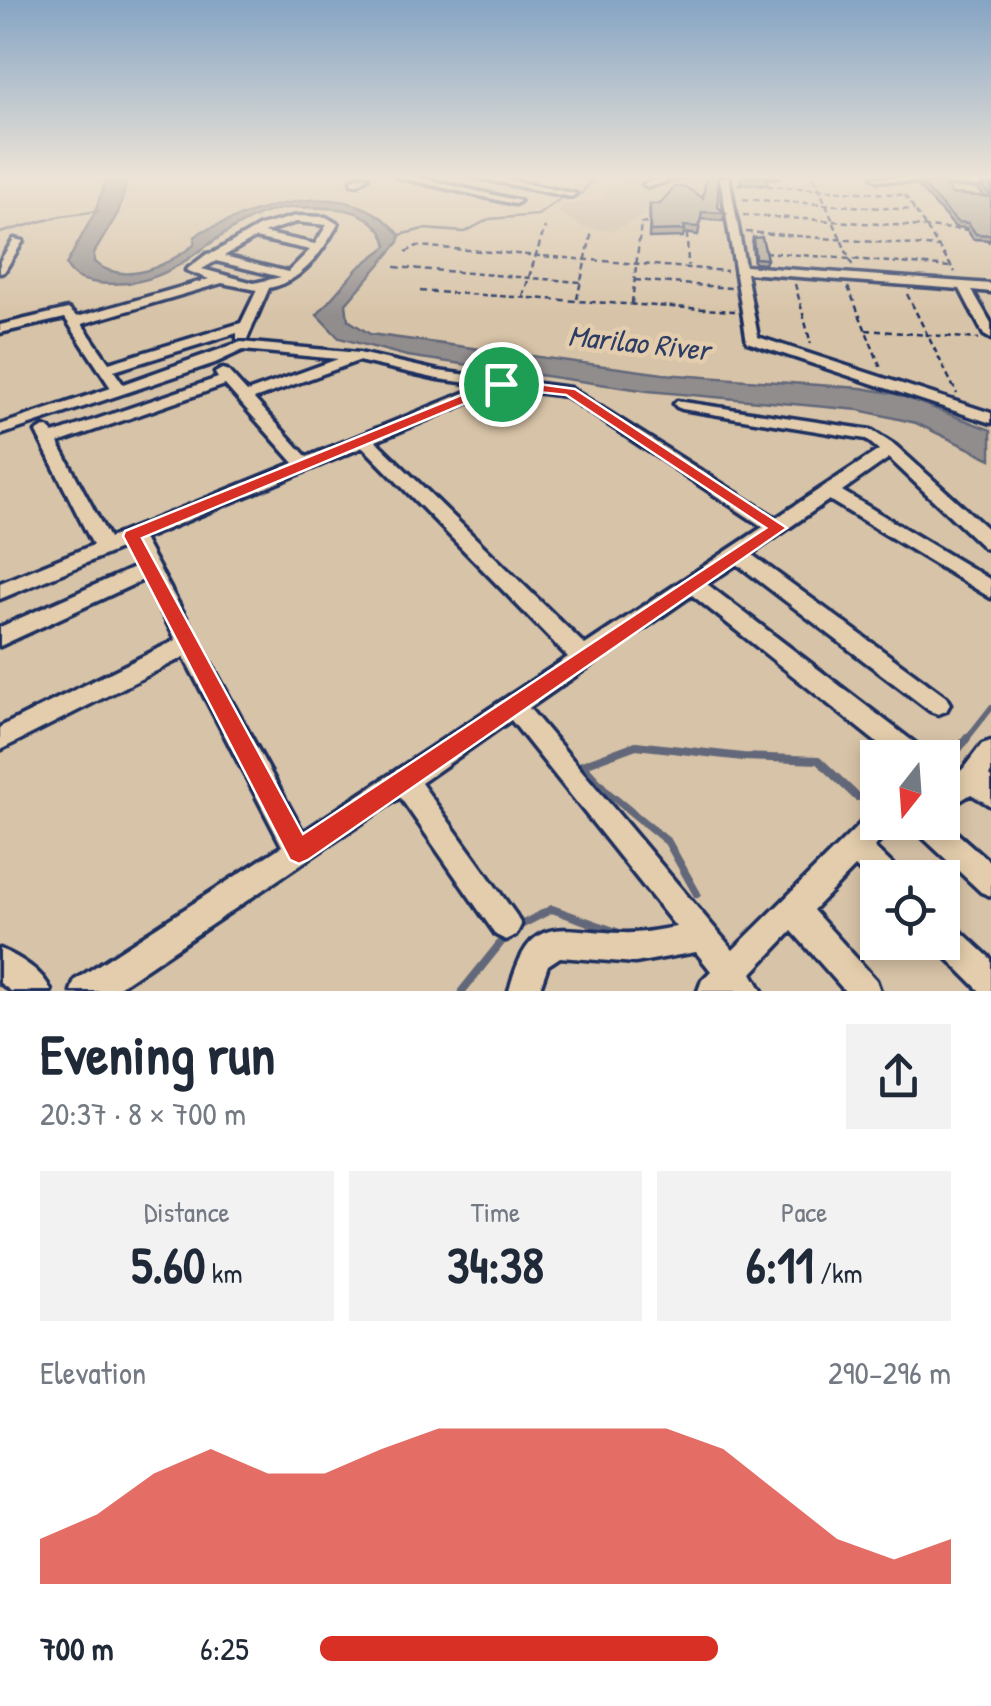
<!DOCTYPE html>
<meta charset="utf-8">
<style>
body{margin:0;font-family:"Patrick Hand",sans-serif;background:#f2f2f3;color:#1f2937;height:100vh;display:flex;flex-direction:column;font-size:38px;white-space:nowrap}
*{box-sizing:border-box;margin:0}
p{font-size:32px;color:#747a83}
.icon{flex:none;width:55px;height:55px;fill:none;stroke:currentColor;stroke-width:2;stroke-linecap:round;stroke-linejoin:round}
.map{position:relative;height:991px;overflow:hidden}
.sheet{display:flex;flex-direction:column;background:#fff;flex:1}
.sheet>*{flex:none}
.needle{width:65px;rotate:197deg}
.tools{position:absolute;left:860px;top:740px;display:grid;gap:20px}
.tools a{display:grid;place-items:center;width:100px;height:100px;border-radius:0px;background:#fff;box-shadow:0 5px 15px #0003;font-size:50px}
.pin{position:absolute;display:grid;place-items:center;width:85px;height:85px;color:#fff;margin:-42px;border:5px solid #fff;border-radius:50%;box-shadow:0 2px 10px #0007}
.round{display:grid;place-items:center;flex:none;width:105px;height:105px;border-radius:0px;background:#f2f2f3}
.overview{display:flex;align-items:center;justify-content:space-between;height:170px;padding:0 40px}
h1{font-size:55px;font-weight:700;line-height:75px}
.metrics{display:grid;grid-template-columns:repeat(3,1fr);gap:15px;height:170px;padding:10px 40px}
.metrics div{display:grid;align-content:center;border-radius:0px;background:#f2f2f3;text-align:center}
.metrics b{font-size:50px;font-weight:700}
.metrics small{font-size:28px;font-weight:400}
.metrics p{font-size:28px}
.chart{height:280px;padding:20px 40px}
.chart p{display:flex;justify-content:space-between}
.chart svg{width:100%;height:180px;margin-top:10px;fill:#d93025;opacity:.7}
ul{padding:0 40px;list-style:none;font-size:32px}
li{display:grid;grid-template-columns:160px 120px 1fr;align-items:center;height:75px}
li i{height:25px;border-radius:12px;background:#d93025}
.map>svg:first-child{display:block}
.built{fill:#c8b7a1}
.water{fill:#918d8d;stroke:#62677a;stroke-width:2.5}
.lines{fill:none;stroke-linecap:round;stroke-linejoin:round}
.stream-far2{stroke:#62677a;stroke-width:2.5}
.stream-far1{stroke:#62677a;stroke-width:6}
.stream{stroke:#62677a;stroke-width:8}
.minor-casing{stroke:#1b2f5e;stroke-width:7}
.path{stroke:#1b2f5e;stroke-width:2.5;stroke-dasharray:6 4;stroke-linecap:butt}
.minor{fill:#e3cdac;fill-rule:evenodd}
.wall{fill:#8e867e;stroke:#1b2f5e;stroke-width:2.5}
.building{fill:#a59c93;stroke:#1b2f5e;stroke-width:2.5}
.route{fill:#d93025;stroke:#fff;stroke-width:2.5;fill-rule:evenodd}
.labels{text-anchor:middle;stroke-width:9;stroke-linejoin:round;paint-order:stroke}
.far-water-label{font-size:30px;font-style:italic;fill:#2d3d65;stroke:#e3cdac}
</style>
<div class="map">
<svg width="991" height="991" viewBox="0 0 991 991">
<rect width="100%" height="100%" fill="#d7c3a7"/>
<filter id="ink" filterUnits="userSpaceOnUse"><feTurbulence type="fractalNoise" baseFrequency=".01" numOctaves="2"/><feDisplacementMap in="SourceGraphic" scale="20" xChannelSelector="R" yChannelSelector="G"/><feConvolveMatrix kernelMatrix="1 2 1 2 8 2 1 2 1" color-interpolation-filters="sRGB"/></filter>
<g filter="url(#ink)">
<!-- built -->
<path class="built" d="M627 177H721L723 196H684L612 231 581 227 559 211 565 205 602 200Z"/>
<!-- water -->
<path class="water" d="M107 177 128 179 118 213 94 253V262C125 287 166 266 194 245L195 237 201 232C263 206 349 173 400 235L399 242 346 304 348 320 370 334 663 374 861 388 897 394 991 430V459L916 423 859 410 648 391 407 356 339 338 317 315 358 268 387 246C383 223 360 211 338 209 308 207 284 204 255 217 196 243 172 291 98 283 84 281 72 278 66 265L95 212Z"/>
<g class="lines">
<!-- stream-far2 -->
<path class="stream-far2" d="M0 233 61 216 99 211
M400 235 423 229 465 232 489 219 538 215 561 198 582 193 594 177"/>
<!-- stream-far1 -->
<path class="stream-far1" d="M965 741 991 708"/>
<!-- stream -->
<path class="stream" d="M942 760 953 756 967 738
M697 894 668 842 608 793 582 765 636 745 743 757 818 760 857 797 878 792
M515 928 552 909 625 935
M462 991 507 935"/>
<defs>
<path id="minor" d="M357 177H368L358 184H352V180Z
M397 177H416L520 201 515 204Z
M473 177H494L576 194 571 197Z
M665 177H683L648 187 643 184Z
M720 177H729L745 266 991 284V292L972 290 991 323V339L984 335 960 289 746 273 758 337 991 413V423L747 342Z
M873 177 991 181V187L877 180Z
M296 216 326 217 338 224C322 252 303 281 269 288L247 339H237V333L114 371 123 384 241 342 359 353 438 371 570 388 776 518 879 450 866 439 682 409 677 407 674 404 677 401 871 430 896 446 991 532V550L984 548 889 458 842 491 991 580V598L829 500 751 554 946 697 950 704 946 711 938 714 930 711 737 564 707 584 924 750 927 758H896L692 595 529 708 733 950 864 820 878 814V822H906L902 831 882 839 874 847 896 868 900 878H878V888L855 867 813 910 876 980 880 991H845L792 931 752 973 762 991H698L702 980 711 971 696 952 635 963 560 957 548 965 539 991H509C530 912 555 930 621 933 640 934 658 930 676 927L511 720 421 783 516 915 521 925 516 935 506 940 496 935 400 797 113 991H71L75 980 282 846 184 657 0 750V727L176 640 145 579 0 646V627L138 566 127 546 0 599V583L93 545 36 432 44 427 50 429 53 434 218 378 215 373 222 369 227 370 247 392 338 359 243 350 215 363 0 435V425L111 388 65 318 0 333V325L68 309 77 317 209 279 186 270 207 254 213 253 260 226ZM296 222 327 225 315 244 263 233ZM255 238 310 250 288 272 224 256ZM216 261 281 277 254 283 202 269ZM222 283 257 290 241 323 109 363 82 324ZM358 361 438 379 484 385 307 457 254 399ZM225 385 294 463 109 538 58 443ZM503 388 566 396 763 527 585 645 376 441ZM363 447 568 657 303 832 143 539Z
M14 239 23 241 4 272 0 273V261Z
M991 741V772L989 776 991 778V806L971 794 942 812V784L963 769 982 744Z
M942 820 991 863V896L981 892 916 831 912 822H942Z
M942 919 952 923 991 959V991H980L932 943 942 942Z
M0 949C19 957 44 972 51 991H11L0 983Z"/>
</defs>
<!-- minor casing -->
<use href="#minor" class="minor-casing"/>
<!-- path -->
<path class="path" d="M814 177 853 267
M737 184 905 195
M905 195 955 272
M743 199 915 210
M743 215 970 230
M746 232 939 247
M687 234 688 266
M986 238 991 245
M406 252 417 246 727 271
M764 252 951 267
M395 267 581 282
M635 280 731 288
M795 284 811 344
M848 287 881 368
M420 291 735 311
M907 294 957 394
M523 296 545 227
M577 299 592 231
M632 303 641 223 652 224
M866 330 979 339"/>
<!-- minor -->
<use href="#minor" class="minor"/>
</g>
<!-- wall -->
<path class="wall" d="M740 177H778V179L768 178 767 185 741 183Z
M920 182 952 194 985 197 979 190 981 185H991V240L973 239 966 228 955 227 918 186Z
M703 198 718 207 725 213 723 221 701 219 698 235 684 233 683 237 649 238 650 204H660Z
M753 238 767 259 765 264 754 263 752 244Z"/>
<!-- building -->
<path class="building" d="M706 177H718V207L725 213 702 212 699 227 684 226 685 230 650 231V204H660L674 187H685L703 198Z
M920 182 943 183 952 194 991 197V235L976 234 968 223 957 222Z
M981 185H991V196Z
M762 237 767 259 755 258 753 238Z"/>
</g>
<!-- sky -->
<linearGradient id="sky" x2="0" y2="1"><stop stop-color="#85a4c4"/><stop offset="0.56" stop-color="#ede4d7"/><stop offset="1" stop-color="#ede4d7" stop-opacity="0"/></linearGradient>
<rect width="991" height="316" fill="url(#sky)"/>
<!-- route -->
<path class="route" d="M501 379 575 389 787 528 308 860 299 864 290 860 123 536 125 531ZM502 388 566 395 766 528 303 834 142 538Z"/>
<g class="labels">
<!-- far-water labels -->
<g class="far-water-label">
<text transform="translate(639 343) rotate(6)" y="10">Marilao River</text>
</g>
</g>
</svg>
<div class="tools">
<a><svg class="needle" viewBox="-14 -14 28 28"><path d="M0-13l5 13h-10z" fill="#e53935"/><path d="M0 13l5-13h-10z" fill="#747a83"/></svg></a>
<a><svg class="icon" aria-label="locate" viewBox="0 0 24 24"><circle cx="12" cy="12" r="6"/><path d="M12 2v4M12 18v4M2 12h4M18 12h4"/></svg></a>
</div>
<div class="pin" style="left:501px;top:384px;background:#1e9e55"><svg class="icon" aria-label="arrive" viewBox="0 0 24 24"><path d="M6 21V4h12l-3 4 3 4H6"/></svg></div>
</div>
<section class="sheet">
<div class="overview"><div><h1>Evening run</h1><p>20:37 · 8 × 700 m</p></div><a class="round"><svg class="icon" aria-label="share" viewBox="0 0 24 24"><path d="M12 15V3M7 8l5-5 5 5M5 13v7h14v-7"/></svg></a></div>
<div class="metrics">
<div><p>Distance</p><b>5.60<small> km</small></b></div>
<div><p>Time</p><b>34:38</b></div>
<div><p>Pace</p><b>6:11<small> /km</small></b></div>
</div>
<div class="chart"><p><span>Elevation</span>290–296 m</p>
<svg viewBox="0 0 160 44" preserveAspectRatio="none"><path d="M0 44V33L10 27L20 17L30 11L40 17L50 17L60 11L70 6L80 6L90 6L100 6L110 6L120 11L130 22L140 33L150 38L160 33V44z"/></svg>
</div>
<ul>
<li><b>700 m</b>6:25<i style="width:63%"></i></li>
</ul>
</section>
